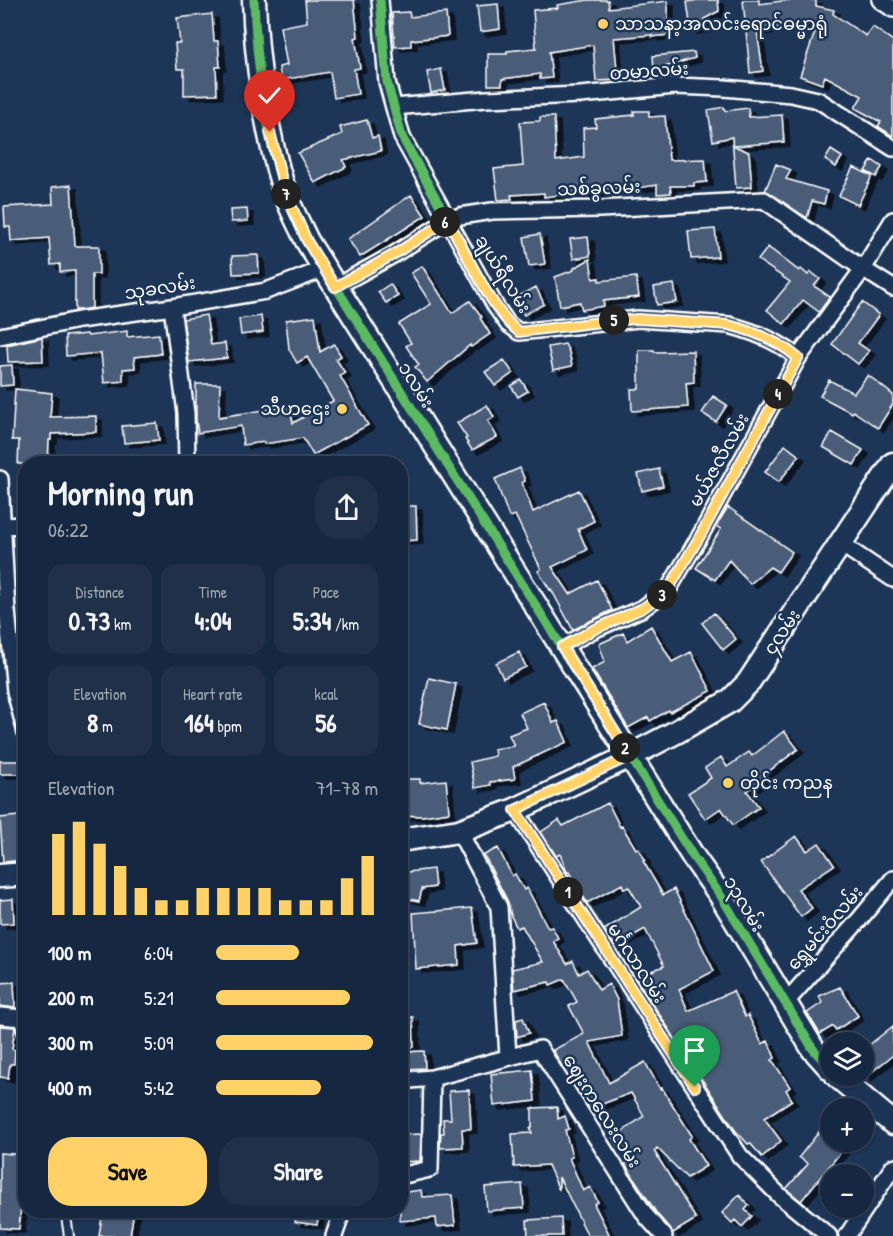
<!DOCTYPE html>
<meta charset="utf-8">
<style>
body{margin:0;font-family:"Patrick Hand","Noto Sans Myanmar",sans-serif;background:#1f3048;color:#f1f3f6;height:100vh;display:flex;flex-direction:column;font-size:22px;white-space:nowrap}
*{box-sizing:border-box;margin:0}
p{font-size:20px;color:#9ea6b1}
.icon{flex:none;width:33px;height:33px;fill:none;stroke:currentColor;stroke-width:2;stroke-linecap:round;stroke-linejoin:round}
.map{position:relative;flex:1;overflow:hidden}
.details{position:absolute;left:18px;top:456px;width:390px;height:762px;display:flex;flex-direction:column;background:#162841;border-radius:24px;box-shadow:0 2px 4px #0004,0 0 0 2px #35445a}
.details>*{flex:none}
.buttons{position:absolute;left:820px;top:1032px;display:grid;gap:12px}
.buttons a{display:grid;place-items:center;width:54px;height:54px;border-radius:50%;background:#162841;box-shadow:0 2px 4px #0004,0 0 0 2px #35445a;font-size:30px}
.pin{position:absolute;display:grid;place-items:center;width:51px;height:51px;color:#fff;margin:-62px -26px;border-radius:50% 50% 50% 0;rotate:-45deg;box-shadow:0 0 6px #0007}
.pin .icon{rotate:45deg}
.km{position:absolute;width:30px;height:30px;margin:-15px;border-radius:50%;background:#222;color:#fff;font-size:16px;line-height:30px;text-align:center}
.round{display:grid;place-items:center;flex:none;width:63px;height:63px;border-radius:24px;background:#1f3048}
.summary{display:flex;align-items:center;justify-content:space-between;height:102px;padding:0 30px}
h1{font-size:33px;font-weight:700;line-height:45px}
.figures{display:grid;grid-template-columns:repeat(3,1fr);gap:9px;height:102px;padding:6px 30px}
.figures div{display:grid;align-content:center;border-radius:15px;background:#1f3048;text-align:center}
.figures b{font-size:26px;font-weight:700}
.figures small{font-size:16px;font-weight:400}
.figures p{font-size:16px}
.chart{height:168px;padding:12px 30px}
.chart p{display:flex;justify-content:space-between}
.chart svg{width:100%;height:108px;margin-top:6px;stroke:#ffd166;stroke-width:6}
.action{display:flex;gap:12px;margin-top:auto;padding:12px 30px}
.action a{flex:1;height:69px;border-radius:24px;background:#ffd166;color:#111;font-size:24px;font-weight:700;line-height:69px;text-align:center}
.action a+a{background:#1f3048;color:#f1f3f6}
ul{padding:0 30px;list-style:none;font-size:20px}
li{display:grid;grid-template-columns:96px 72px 1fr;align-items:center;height:45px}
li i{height:15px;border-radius:8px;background:#ffd166}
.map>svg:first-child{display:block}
.building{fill:#4a5d79;stroke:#fff;stroke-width:1.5;filter:url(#shadow)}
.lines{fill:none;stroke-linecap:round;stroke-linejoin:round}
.lane-casing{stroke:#fff;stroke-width:12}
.street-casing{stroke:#fff;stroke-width:20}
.secondary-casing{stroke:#fff;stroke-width:27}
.lane{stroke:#1d3557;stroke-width:8}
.street{stroke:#1d3557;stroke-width:15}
.secondary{stroke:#1d3557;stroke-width:22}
.cycleway-casing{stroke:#1d3557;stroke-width:13}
.cycleway{stroke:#5cba63;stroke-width:9}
.route-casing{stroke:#fff;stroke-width:12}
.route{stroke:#ffd166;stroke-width:8}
.poi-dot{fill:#ffd166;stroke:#1d3557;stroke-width:2}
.labels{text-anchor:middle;stroke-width:5;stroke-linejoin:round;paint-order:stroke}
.poi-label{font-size:18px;fill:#fff;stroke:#1d3557;text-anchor:start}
.street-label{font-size:18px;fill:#fff;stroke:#1d3557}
</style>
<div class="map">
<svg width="893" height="1236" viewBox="0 0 893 1236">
<defs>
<filter id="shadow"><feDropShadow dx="6" dy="4" stdDeviation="0" flood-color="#0009"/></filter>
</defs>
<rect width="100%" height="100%" fill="#1d3557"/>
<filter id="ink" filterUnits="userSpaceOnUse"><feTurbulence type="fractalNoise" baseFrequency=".0167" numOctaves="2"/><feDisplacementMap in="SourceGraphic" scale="12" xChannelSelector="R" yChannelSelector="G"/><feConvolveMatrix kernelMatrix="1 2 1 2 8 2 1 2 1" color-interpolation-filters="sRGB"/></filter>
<g filter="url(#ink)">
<!-- building -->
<path class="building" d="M305 0H354L358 37 355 38 360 68 354 69 358 94 334 98 330 72 281 80 279 67 287 65 280 27 307 22Z
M588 0H608L609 8 668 1V35L652 37V35L614 38 618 80 596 81 593 45 549 52 552 78 540 79V74L502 79V85H488V54H507V51L536 48 533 10 558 8 557 5Z
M698 0H718L719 11 704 19 705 28 691 30 687 2Z
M743 0H759V4L790 0H816V6L834 10 833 14 866 36 873 27 893 41V136L878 126 881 122 855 108 862 96 825 76 822 84 800 76 818 23 757 31 763 71 750 73Z
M498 4 500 29 480 32 477 6Z
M409 12 410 17 446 13 448 36 411 40V46L395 47 392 13Z
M212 14 214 41H218L220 67H216L217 94 184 95V69H177L175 43H180L177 18Z
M694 52 695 58 654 70 653 56Z
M441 69 445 90 431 93 427 72Z
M724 107 725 111 748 108 749 117 782 115 784 142 734 146 749 152 752 187 736 188 732 137 713 141 708 110Z
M634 111H649V117L665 116 669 160 705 159 707 182 694 183V186H670L671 193 657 194V185L630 189 629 187 598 189 599 193 574 195V193L544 197V193L511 195 512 199 498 200 494 169 523 166 520 122 540 121V117H554L556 161 584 157 583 128 596 127 595 119 634 115Z
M367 120 372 138 378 136 381 151 343 160 346 167 315 183 298 153 342 134 340 127Z
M831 150 842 157 836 167 825 160Z
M872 160 882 167 876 177 865 171Z
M776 164 791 170 786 179 827 191 824 204 812 201 807 218 765 191Z
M853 167 872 176 858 205 839 196Z
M71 185 75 246H99V274H92V308L80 310H75V271L60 272V264L51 265 49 238 11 241 10 227H5L4 207 53 204 52 187Z
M411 195 425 216 360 257 348 239Z
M247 209 248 221 231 222 230 210Z
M715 229 718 257 691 259 688 231Z
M540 234 545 264 529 266 524 237Z
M588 237 590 256 573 259 570 239Z
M768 247 799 271 801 269 808 275 811 272 820 279 814 286 830 297 819 312 803 300 784 324 767 310 790 282 758 260Z
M258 255 259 273 233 274 232 256Z
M590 259 593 279 599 278V281L636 277 639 297 603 301 604 306 582 310 580 302 560 306 555 277 574 270V268Z
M422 266 452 313 470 301 482 317 480 318 490 334 471 347 470 345 427 382 415 367 419 365 406 346 411 343 399 324 431 304 411 273Z
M390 284 398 296 386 303 378 292Z
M674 284 677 302 657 305 654 287Z
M536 287 544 304 524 315 515 298Z
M862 302 879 315 858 343 869 351 858 364 832 344Z
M206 315 211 345 225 343 227 358 189 362 183 319Z
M261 316 263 332 241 335 239 319Z
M315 316 320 352 334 344 341 356 336 359 345 373 340 376 368 425 313 455 303 438 264 444V442L243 445 241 426 198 433 196 420V384H220L219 417 290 406 293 423 333 401 307 357 297 363 289 349 286 320Z
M127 331V337L159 334 161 354 134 357 135 368 123 369V381L104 383 101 353 66 356 65 336 87 334 88 336Z
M42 337 43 361 8 362 7 345Z
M565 344 569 352 572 366 553 370 548 347Z
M639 350H654L655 352 693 351 694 382 686 383 688 407 632 411 631 389H639Z
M504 360 513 373 495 386 485 372Z
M12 365 13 385 0 386V366Z
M868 375 893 395V404L878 428 853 411 852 413 820 396 829 380 854 393Z
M521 380 528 391 518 397 511 386Z
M15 389 52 393 50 417 96 416V432L51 434V440H49L48 464H18L19 440H12Z
M713 396 727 405 716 422 702 413Z
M487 405 494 417 488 421 497 437 472 450 465 439 467 438 457 423Z
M157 423 159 440 124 443 122 426Z
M832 432 863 450 854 465 823 447Z
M785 445 799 456 779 482 765 472Z
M520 468 525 481 522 483 533 512 579 490 594 521 578 529 587 550 552 567 570 594 597 580 612 610 573 630 551 589 550 590 538 571 541 569 515 515 509 517 495 479Z
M659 469 663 486 642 491 638 474Z
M400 506H416L417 540 400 541Z
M728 507 792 552 778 572 770 567 750 584 729 560 715 580 696 568 721 529 716 526Z
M714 613 736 639 723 650 702 623Z
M651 626 672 662 691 652 711 691 670 712 669 710 650 721 648 717 628 728 592 669 605 662 599 644 623 633 627 641Z
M519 652 526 667 503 678 496 663Z
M429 678 456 684 447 730 419 724Z
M544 702 553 723 558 721 567 742 513 767 515 779 490 782 491 785 475 788 470 762 495 756 494 749 514 746 509 735 527 728 520 713Z
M784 731 798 749 764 775 766 778 747 791 759 807 733 825 721 808 705 819 688 793 711 778 705 768 721 757 727 767 749 752 752 756Z
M0 761H20V774H0Z
M402 779H420V783L446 780 449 812 422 816 401 815Z
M608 803 620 827 622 826 636 849 638 848 645 860 643 861 663 895 674 889 714 971 679 989 688 1011 733 991 745 1017 748 1015 762 1044 768 1041 775 1058 772 1060 790 1087 786 1090 792 1100 764 1118 781 1141 762 1157 750 1143 748 1144 735 1130 637 980 636 977 664 966 645 929 615 946 604 930 641 907 629 887 624 889 622 884 587 903 569 872H567L560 854 556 856 541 832 559 820 563 826Z
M19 816 24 860 3 862 0 818Z
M796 836 807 851 819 843 834 865 798 889 812 908 801 917 761 862Z
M498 848 512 876 515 874 524 890 527 888 548 928 552 927 558 938 553 941 567 964 573 961 579 974 587 969 599 990 609 984 617 1000 622 1036 589 1042 609 1083 645 1062 660 1089 662 1088 692 1136 689 1139 706 1166 687 1178 657 1148 654 1151 696 1219 673 1233 657 1214 625 1164 630 1161 613 1138 644 1116 631 1093 589 1109 582 1096 580 1091H582L568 1063 562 1066 553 1050 584 1034 569 1006 577 1002 564 979 550 985 549 982 514 990 512 969 543 962 522 926 517 928 511 916 508 902 484 855Z
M433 869 435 887 422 889 419 901 400 897V873Z
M13 899 14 923 0 924V900Z
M472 908 477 943 458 946 459 965 416 969 413 913Z
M14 982 15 1008 0 1006V983Z
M840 987 858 1016 836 1030 833 1026 820 1034 807 1013 822 1003 819 996Z
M413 1017 414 1047 400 1048V1018Z
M523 1018 529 1033 517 1037 516 1020Z
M0 1026 15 1027 12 1049 15 1050 14 1064H10L8 1078 0 1077Z
M893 1026V1055L864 1078V1049Z
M424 1051 425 1068 405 1069 404 1052Z
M532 1070 535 1101 494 1106 491 1074Z
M469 1090 471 1129H462L463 1147 440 1148 441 1133H444L443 1119H451L449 1091Z
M557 1107 558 1119 565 1116 569 1129 565 1130 572 1157 569 1158 583 1191 590 1187 598 1202 594 1204 610 1236H588L559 1177V1190L548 1165 514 1167 512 1134 532 1133 530 1128H532V1108Z
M822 1128 831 1136V1142H838L845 1147 801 1201 786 1189 808 1164 799 1157Z
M421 1134 420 1161 400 1162V1135Z
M0 1153 26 1155V1194L22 1193 19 1229 0 1228Z
M522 1184 524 1208 487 1211 485 1187Z
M421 1190 422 1197 452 1195 455 1225 437 1227 436 1218 400 1221V1193Z
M739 1195 749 1205 745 1210 752 1216 742 1227 735 1220 732 1223 722 1213Z
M103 1210H134L130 1236H99Z
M297 1210H319L317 1225 295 1222Z
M561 1218 562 1236H528L527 1220Z"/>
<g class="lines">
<defs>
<path id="lane" d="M65 1210 69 1236"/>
<path id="street" d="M380 0 387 82 402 137 496 307 508 324 519 332 638 319 729 325C752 331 780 342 798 358
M880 0 893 9
M394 107 486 99 580 95 675 86 724 88 791 94 818 100 893 148
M335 287 393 255 448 220 460 216 492 211 600 209 764 200 863 269 893 288
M172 307 186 413 187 464
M0 336 79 320 172 307 266 291 324 269
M0 479 7 610 15 691 26 733
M1 526 26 525
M841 544 893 579
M562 647 593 630 643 608 668 590 700 536 798 358 863 269 893 220
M515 810 740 1156 780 1196 829 1236
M459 831 499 907 508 1057
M786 1002 859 920 893 879
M0 1016 22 1018 26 1032
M400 1081 432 1078
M400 1176 430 1169 432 1078 540 1049 646 1216 664 1236
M334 1236 343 1210
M847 1236 893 1167"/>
<path id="secondary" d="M254 0C256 60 266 133 284 190 290 208 299 224 307 241L694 858 721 896 813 1049 831 1069
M400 840 459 831 515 810 630 756 678 731 730 701 748 683 893 464
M0 876 26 874
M837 1076 893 1123"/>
</defs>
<!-- lane casing -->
<use href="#lane" class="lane-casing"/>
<!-- street casing -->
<use href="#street" class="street-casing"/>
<!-- secondary casing -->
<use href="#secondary" class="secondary-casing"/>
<!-- lane -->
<use href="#lane" class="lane"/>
<!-- street -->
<use href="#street" class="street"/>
<!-- secondary -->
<use href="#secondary" class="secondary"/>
<defs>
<path id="cycleway" d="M254 0C256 60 266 133 284 190 290 208 299 224 307 241L694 858 721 896 813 1049 831 1069
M380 0 387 82 402 137 496 307 508 324 519 332 638 319 729 325C752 331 780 342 798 358"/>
</defs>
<!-- cycleway casing -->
<use href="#cycleway" class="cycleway-casing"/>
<!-- cycleway -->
<use href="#cycleway" class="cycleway"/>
</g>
</g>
<g class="lines" filter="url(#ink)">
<defs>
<path id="route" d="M270 132 285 192 307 241 335 287 393 255 448 220C465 251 492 312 519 332L608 321 638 319 729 325C752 331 780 342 798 358L700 536 668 590 643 608 593 630 562 647 630 756 515 810 695 1087"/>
</defs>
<!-- route casing -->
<use href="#route" class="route-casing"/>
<!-- route -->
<use href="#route" class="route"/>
</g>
<!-- markers -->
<g class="poi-dot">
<circle cx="603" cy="24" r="6"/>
<circle cx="342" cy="409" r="6"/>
<circle cx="728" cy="783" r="6"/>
</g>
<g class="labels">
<!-- poi labels -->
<g class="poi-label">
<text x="615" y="30">သာသနာ့အလင်းရောင်ဓမ္မာရုံ</text>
<text x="330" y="415" text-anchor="end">သီဟဌေး</text>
<text x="740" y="789">တိုင်း ကညန</text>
</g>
<!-- street labels -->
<g class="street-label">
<text transform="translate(649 71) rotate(-4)" y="6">တမာလမ်း</text>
<text transform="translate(599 188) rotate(-2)" y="6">သစ်ခွလမ်း</text>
<text transform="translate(503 274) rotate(58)" y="6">ချယ်ရီလမ်း</text>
<text transform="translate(160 288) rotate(-9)" y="6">သုခလမ်း</text>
<text transform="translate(416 385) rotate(58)" y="6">၁လမ်း</text>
<text transform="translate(719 460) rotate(-61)" y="6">မယ်ဇလီလမ်း</text>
<text transform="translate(782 632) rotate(-56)" y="6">၄လမ်း</text>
<text transform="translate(744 904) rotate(59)" y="6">၁၃လမ်း</text>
<text transform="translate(825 928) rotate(-49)" y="6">ရွှေမင်းဝံလမ်း</text>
<text transform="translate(637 963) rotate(57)" y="6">မင်္ဂလာလမ်း</text>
<text transform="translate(602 1111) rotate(58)" y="6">ဈေးကလေးလမ်း</text>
</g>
</g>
</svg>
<div class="buttons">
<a><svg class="icon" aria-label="layers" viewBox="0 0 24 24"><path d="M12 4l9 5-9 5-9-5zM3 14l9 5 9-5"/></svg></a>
<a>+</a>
<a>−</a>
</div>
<div class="pin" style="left:695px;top:1087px;background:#1e9e55"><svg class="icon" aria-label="arrive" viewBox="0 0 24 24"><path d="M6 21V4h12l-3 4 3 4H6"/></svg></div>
<div class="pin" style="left:270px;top:132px;background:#d93025"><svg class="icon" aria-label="check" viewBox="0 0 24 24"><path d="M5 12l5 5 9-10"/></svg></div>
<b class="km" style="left:568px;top:892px">1</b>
<b class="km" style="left:625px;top:748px">2</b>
<b class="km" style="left:662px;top:595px">3</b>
<b class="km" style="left:778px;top:394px">4</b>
<b class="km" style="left:614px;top:320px">5</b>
<b class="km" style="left:445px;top:222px">6</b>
<b class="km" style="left:286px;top:194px">7</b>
<section class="details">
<div class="summary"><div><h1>Morning run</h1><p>06:22</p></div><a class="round"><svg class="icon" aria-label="share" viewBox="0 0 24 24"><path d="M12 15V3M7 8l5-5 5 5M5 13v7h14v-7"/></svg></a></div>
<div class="figures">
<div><p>Distance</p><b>0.73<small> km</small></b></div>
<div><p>Time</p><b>4:04</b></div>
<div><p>Pace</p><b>5:34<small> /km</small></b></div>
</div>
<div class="figures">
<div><p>Elevation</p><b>8<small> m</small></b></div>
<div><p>Heart rate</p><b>164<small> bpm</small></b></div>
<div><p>kcal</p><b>56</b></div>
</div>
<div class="chart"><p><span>Elevation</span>71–78 m</p>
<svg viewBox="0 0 160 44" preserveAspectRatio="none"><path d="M5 44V11M15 44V6M25 44V15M35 44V24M45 44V33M55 44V38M65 44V38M75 44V33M85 44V33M95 44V33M105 44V33M115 44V38M125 44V38M135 44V38M145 44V29M155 44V20"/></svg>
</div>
<ul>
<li><b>100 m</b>6:04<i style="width:51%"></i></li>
<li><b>200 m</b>5:21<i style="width:83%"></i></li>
<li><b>300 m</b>5:09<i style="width:97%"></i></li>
<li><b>400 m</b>5:42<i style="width:65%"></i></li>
</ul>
<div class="action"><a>Save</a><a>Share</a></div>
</section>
</div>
